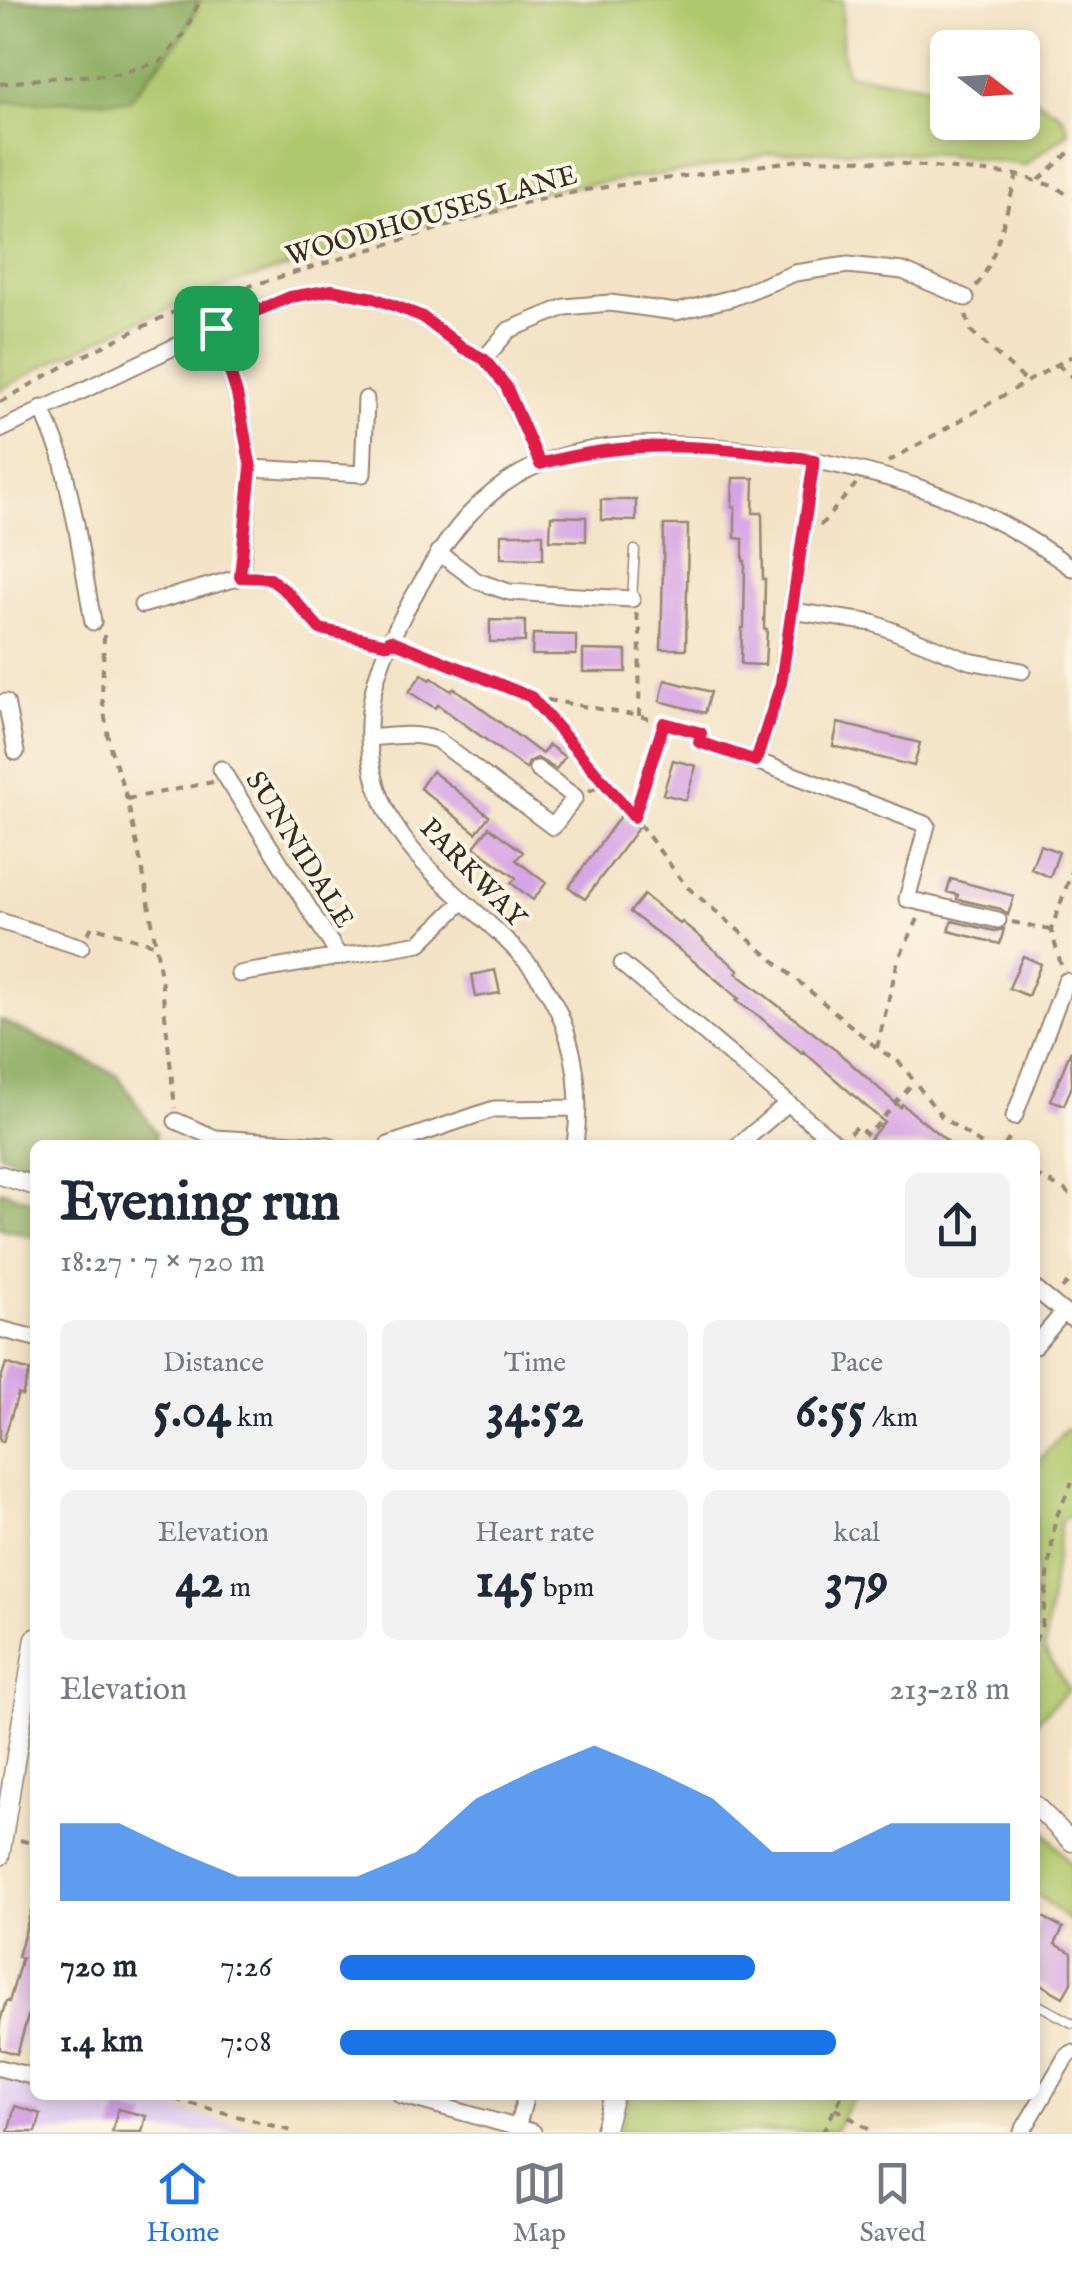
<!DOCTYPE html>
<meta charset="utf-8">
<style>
body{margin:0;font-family:"IM FELL English",serif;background:#f2f2f3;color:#1f2937;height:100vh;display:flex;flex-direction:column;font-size:38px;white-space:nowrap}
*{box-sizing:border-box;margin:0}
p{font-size:32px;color:#747a83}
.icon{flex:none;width:55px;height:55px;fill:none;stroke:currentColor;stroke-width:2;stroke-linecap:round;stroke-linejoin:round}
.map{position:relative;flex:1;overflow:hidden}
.drawer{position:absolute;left:30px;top:1140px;width:1010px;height:960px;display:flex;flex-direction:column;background:#fff;border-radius:15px;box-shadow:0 5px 15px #0003}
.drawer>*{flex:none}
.needle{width:65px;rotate:107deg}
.buttons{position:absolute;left:930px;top:30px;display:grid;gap:20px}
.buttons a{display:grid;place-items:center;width:110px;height:110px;border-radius:15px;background:#fff;box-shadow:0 5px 15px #0003;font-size:50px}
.pin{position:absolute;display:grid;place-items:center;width:85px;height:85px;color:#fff;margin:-42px;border-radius:20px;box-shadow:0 5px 15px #0006}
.round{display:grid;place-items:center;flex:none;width:105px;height:105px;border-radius:15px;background:#f2f2f3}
.overview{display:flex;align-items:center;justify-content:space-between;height:170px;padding:0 30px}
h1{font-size:55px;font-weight:700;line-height:75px}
.figures{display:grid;grid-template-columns:repeat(3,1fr);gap:15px;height:170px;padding:10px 30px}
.figures div{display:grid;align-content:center;border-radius:15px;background:#f2f2f3;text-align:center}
.figures b{font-size:50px;font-weight:700}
.figures small{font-size:28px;font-weight:400}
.figures p{font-size:28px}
.chart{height:280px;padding:20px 30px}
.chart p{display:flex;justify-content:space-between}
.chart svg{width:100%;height:180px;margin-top:10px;fill:#1a73e8;opacity:.7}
ul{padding:0 30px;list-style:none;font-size:32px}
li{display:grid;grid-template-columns:160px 120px 1fr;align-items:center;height:75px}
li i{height:25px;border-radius:12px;background:#1a73e8}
.menu{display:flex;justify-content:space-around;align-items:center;height:140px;border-top:2px solid #e0e1e3;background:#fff;font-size:28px;color:#747a83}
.menu a{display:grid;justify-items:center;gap:5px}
.menu .selected{color:#1a73e8}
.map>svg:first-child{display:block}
.built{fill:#e5d3f1}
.green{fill:#b0c86d;stroke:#767946;stroke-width:2.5}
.forest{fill:#8cac60;stroke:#646b3f;stroke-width:2.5}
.building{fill:#d5a2e5}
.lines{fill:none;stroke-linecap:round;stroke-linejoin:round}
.service-casing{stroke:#978672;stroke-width:11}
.minor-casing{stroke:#978672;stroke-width:19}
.tertiary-casing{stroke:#978672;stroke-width:21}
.path{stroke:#978672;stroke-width:4;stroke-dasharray:8 8;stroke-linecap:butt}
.service{stroke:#fff;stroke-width:8}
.minor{stroke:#fff;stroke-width:15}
.tertiary{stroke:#fff;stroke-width:18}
.route-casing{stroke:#fff;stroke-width:20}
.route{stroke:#e11d48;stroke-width:12}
.labels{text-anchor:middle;stroke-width:8;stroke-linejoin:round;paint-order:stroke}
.street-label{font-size:28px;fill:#3b2a1e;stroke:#fcf5e5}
</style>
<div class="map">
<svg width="1072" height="2132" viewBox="0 0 1072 2132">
<rect width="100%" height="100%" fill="#fcf5e5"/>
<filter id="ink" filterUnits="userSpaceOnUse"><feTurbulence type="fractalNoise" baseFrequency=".01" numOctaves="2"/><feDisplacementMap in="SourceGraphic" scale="20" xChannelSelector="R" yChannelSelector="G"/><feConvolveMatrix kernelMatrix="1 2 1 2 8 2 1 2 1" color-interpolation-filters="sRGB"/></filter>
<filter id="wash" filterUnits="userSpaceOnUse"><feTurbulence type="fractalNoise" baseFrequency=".0048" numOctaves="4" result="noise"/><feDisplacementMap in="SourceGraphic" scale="40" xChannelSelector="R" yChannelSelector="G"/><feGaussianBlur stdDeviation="2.25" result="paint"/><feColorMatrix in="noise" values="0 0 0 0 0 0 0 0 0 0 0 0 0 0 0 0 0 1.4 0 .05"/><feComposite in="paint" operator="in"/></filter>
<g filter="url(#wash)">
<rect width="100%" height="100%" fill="#f3e2c5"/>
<!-- built -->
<path class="built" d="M0 2077 35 2086V2095H69L80 2098 82 2095H133L188 2112 272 2132H0Z"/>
<!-- green -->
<path class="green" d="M200 0H843L842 49 847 74 947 88 948 122H1022L1023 98 1035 99 1062 115 1069 132 1025 165 942 154 844 151 771 153 707 168 506 196 498 205 435 221 302 263 236 282 130 325 44 366 0 390V102L129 100 184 34Z
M1066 1429 1072 1433V1514L1061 1520 1044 1650 1069 1689 1035 1723V1465Z
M1035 1820 1072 1865V1923L1035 1893Z
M629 2095H855L834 2132H618Z"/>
<!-- forest -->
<path class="forest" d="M0 0H200L184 34 129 100 0 102Z
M0 1020 118 1075 156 1133 155 1145H35V1165L0 1154Z
M0 1190 35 1202V1237L0 1228Z"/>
<g id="blocks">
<!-- building -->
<path class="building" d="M733 478H754L753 513H762L763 579H765L764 629H767L765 665 741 664 742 628H744L745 561H743V539L735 538V507H732Z
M601 500H636V521L601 520Z
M551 516 586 517V541L550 540Z
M664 525H688L686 649H661Z
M501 534H543V559L501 558Z
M490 620 525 621V642H490Z
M533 634 576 635V655H532Z
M583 650 626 651V672H583Z
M422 674 430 680 432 678 451 691 454 688 542 754 549 745 565 757 556 769 537 758 529 762 526 769 438 705 435 708 409 692Z
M665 680 711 692 705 713 660 701Z
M838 723 920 743 914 766 833 746Z
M673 760 696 766 686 800 663 794Z
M432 771 489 816 476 833 420 788Z
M621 815 638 828 585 899 569 887Z
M489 827 523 852 516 860 546 883 533 900 511 883 516 878 474 847Z
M1040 845 1059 852 1050 877 1031 869Z
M951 879 1014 896 1008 915 1001 909 957 899 958 895 947 892Z
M644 895 680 924 682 922 704 940 703 941 739 970 736 973 838 1052 900 1107 902 1104 952 1145H865L884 1122 803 1051 802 1053 760 1017 736 1001 739 999 704 969 630 912Z
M952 921 995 931 1004 929 1000 944 949 931Z
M1023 956 1041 964 1028 996 1009 988Z
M495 970 500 993 476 997 472 975Z
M1071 1050 1072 1086 1064 1105 1051 1100Z
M6 1363 30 1371 22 1396 18 1394 3 1442 0 1441V1382Z
M31 1911 35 1912V1992L17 2054 0 2049V2022L6 2001 9 2002 22 1957 18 1956Z
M1041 1916 1063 1928 1055 1944 1072 1953V1981L1063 1997 1035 1981V1928Z
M15 2106 41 2114 36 2132H8Z
M118 2109 146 2116 142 2132H112Z"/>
</g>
</g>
<g filter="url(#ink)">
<use href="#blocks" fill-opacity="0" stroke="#978672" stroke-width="2.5"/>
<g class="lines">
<defs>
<path id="service" d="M632 599 635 550
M1035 2003 1072 2023"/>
<path id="minor" d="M216 327 237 395 251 468 241 577
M484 359 509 330 565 307 610 303 676 312 732 298 795 273 848 265 903 271 966 298
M42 408 61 455 76 524 93 622
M0 430 216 327 290 297 332 290 374 298 421 316 463 348 484 359 506 387 540 464
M251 468 363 474 366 399
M438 552 477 581 509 592 632 599
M142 605 241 577 269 578
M792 611 873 623 969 661 1022 671
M0 703 6 702 16 752
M369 738C393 736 414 732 437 740L553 827 575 797 537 769
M699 742 756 761 927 825 907 899 998 920
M756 761 781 683 814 460
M221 769 339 956
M0 921 81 947
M622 964 838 1145
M239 974 420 943 462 902
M1014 1117 1066 981
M176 1121 215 1138 329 1145
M388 1145 494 1109 578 1108
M575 1145C584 1082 572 1018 531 967 468 891 375 855 369 740 366 683 392 633 420 585 449 533 483 488 540 464 637 423 829 455 926 490 977 508 1028 536 1072 568
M739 1145 788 1103
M1035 1289 1072 1319
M0 1329 35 1338
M1035 1346 1063 1313
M0 2068 35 2077
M401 2095 533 2132
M517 2128 526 2095
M1022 2132 1066 2057 1072 2053"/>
<path id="tertiary" d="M0 1175 35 1186
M1035 1805 1072 1842
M0 1856 35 1638
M604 2132 614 2095"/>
</defs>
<!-- service casing -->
<use href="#service" class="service-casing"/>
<!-- minor casing -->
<use href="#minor" class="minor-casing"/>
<!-- tertiary casing -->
<use href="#tertiary" class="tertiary-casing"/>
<!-- path -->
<path class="path" d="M0 84 47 78 117 74 160 62 184 34 200 0
M1039 180 1072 150
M976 286C995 266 1008 203 1017 175
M966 315 971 331 1026 381
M1057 364 1072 377
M0 402 73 361 169 314 214 297 520 204 585 190 807 159 862 160 1017 175 1056 187 1072 198
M888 462 1072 356
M820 526 856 484
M282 588 320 629 373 641
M636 613 640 631 639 716
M104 635 102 697 109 744 127 799 147 891 161 977 175 1108
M404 644 531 697 629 810 686 886 877 1048
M531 697 639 716 688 730
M589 791 606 783
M127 799 213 782
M634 817 664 723
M918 919 898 960 877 1048 900 1063 942 1117 983 1145
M1012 922 1051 930
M88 934 92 926 156 945
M1061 965 1051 930 1072 871
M850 1133 857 1126 868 1135 914 1082
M1005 1145 1013 1132
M1035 1175 1065 1190 1072 1197
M1062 1289 1072 1278
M1035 1642 1042 1624 1055 1520 1072 1482
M20 1840 35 1844
M159 2095 296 2132
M835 2108 873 2132
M823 2132 842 2095"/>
<!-- service -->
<use href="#service" class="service"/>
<!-- minor -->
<use href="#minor" class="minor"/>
<!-- tertiary -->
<use href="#tertiary" class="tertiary"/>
</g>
</g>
<g class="lines" filter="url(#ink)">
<defs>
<path id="route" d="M332 290 374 298 421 316 463 348 484 359 506 386 540 464C635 437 718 446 814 460L781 683 756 761 699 742 701 733 664 723 634 817 531 697 390 640 388 644 320 629 287 592 269 578 240 577 251 468 237 394 216 328 290 297Z"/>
</defs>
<!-- route casing -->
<use href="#route" class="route-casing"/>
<!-- route -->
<use href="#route" class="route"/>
</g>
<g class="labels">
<!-- street labels -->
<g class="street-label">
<text transform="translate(431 214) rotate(-16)" y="10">WOODHOUSES LANE</text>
<text transform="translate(301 849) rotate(58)" y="10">SUNNIDALE</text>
<text transform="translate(474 872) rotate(46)" y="10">PARKWAY</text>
</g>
</g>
</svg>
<div class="buttons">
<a><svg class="needle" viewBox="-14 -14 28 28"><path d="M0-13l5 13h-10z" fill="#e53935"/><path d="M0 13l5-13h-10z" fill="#747a83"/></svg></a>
</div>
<div class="pin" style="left:216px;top:328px;background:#1e9e55"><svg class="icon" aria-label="arrive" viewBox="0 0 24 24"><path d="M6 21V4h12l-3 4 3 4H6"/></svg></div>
<section class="drawer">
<div class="overview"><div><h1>Evening run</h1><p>18:27 · 7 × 720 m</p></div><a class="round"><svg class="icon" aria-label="share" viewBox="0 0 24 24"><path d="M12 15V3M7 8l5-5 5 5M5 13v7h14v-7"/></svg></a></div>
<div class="figures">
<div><p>Distance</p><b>5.04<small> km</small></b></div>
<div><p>Time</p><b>34:52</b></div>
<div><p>Pace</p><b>6:55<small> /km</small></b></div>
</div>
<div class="figures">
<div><p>Elevation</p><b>42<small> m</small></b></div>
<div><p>Heart rate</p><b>145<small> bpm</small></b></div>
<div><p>kcal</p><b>379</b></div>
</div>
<div class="chart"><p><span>Elevation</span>213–218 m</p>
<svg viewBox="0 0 160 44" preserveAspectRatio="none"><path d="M0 44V25L10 25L20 32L30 38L40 38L50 38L60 32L70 19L80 12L90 6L100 12L110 19L120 32L130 32L140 25L150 25L160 25V44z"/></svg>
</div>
<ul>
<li><b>720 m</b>7:26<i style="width:62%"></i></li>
<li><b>1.4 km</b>7:08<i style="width:74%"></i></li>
</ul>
</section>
</div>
<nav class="menu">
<a class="selected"><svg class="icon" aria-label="home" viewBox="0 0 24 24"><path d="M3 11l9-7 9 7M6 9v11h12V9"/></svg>Home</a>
<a><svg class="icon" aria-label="map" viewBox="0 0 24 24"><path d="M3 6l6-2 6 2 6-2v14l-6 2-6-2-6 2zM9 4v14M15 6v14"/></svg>Map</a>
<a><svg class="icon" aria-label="saved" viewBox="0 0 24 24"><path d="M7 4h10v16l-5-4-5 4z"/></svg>Saved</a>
</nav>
